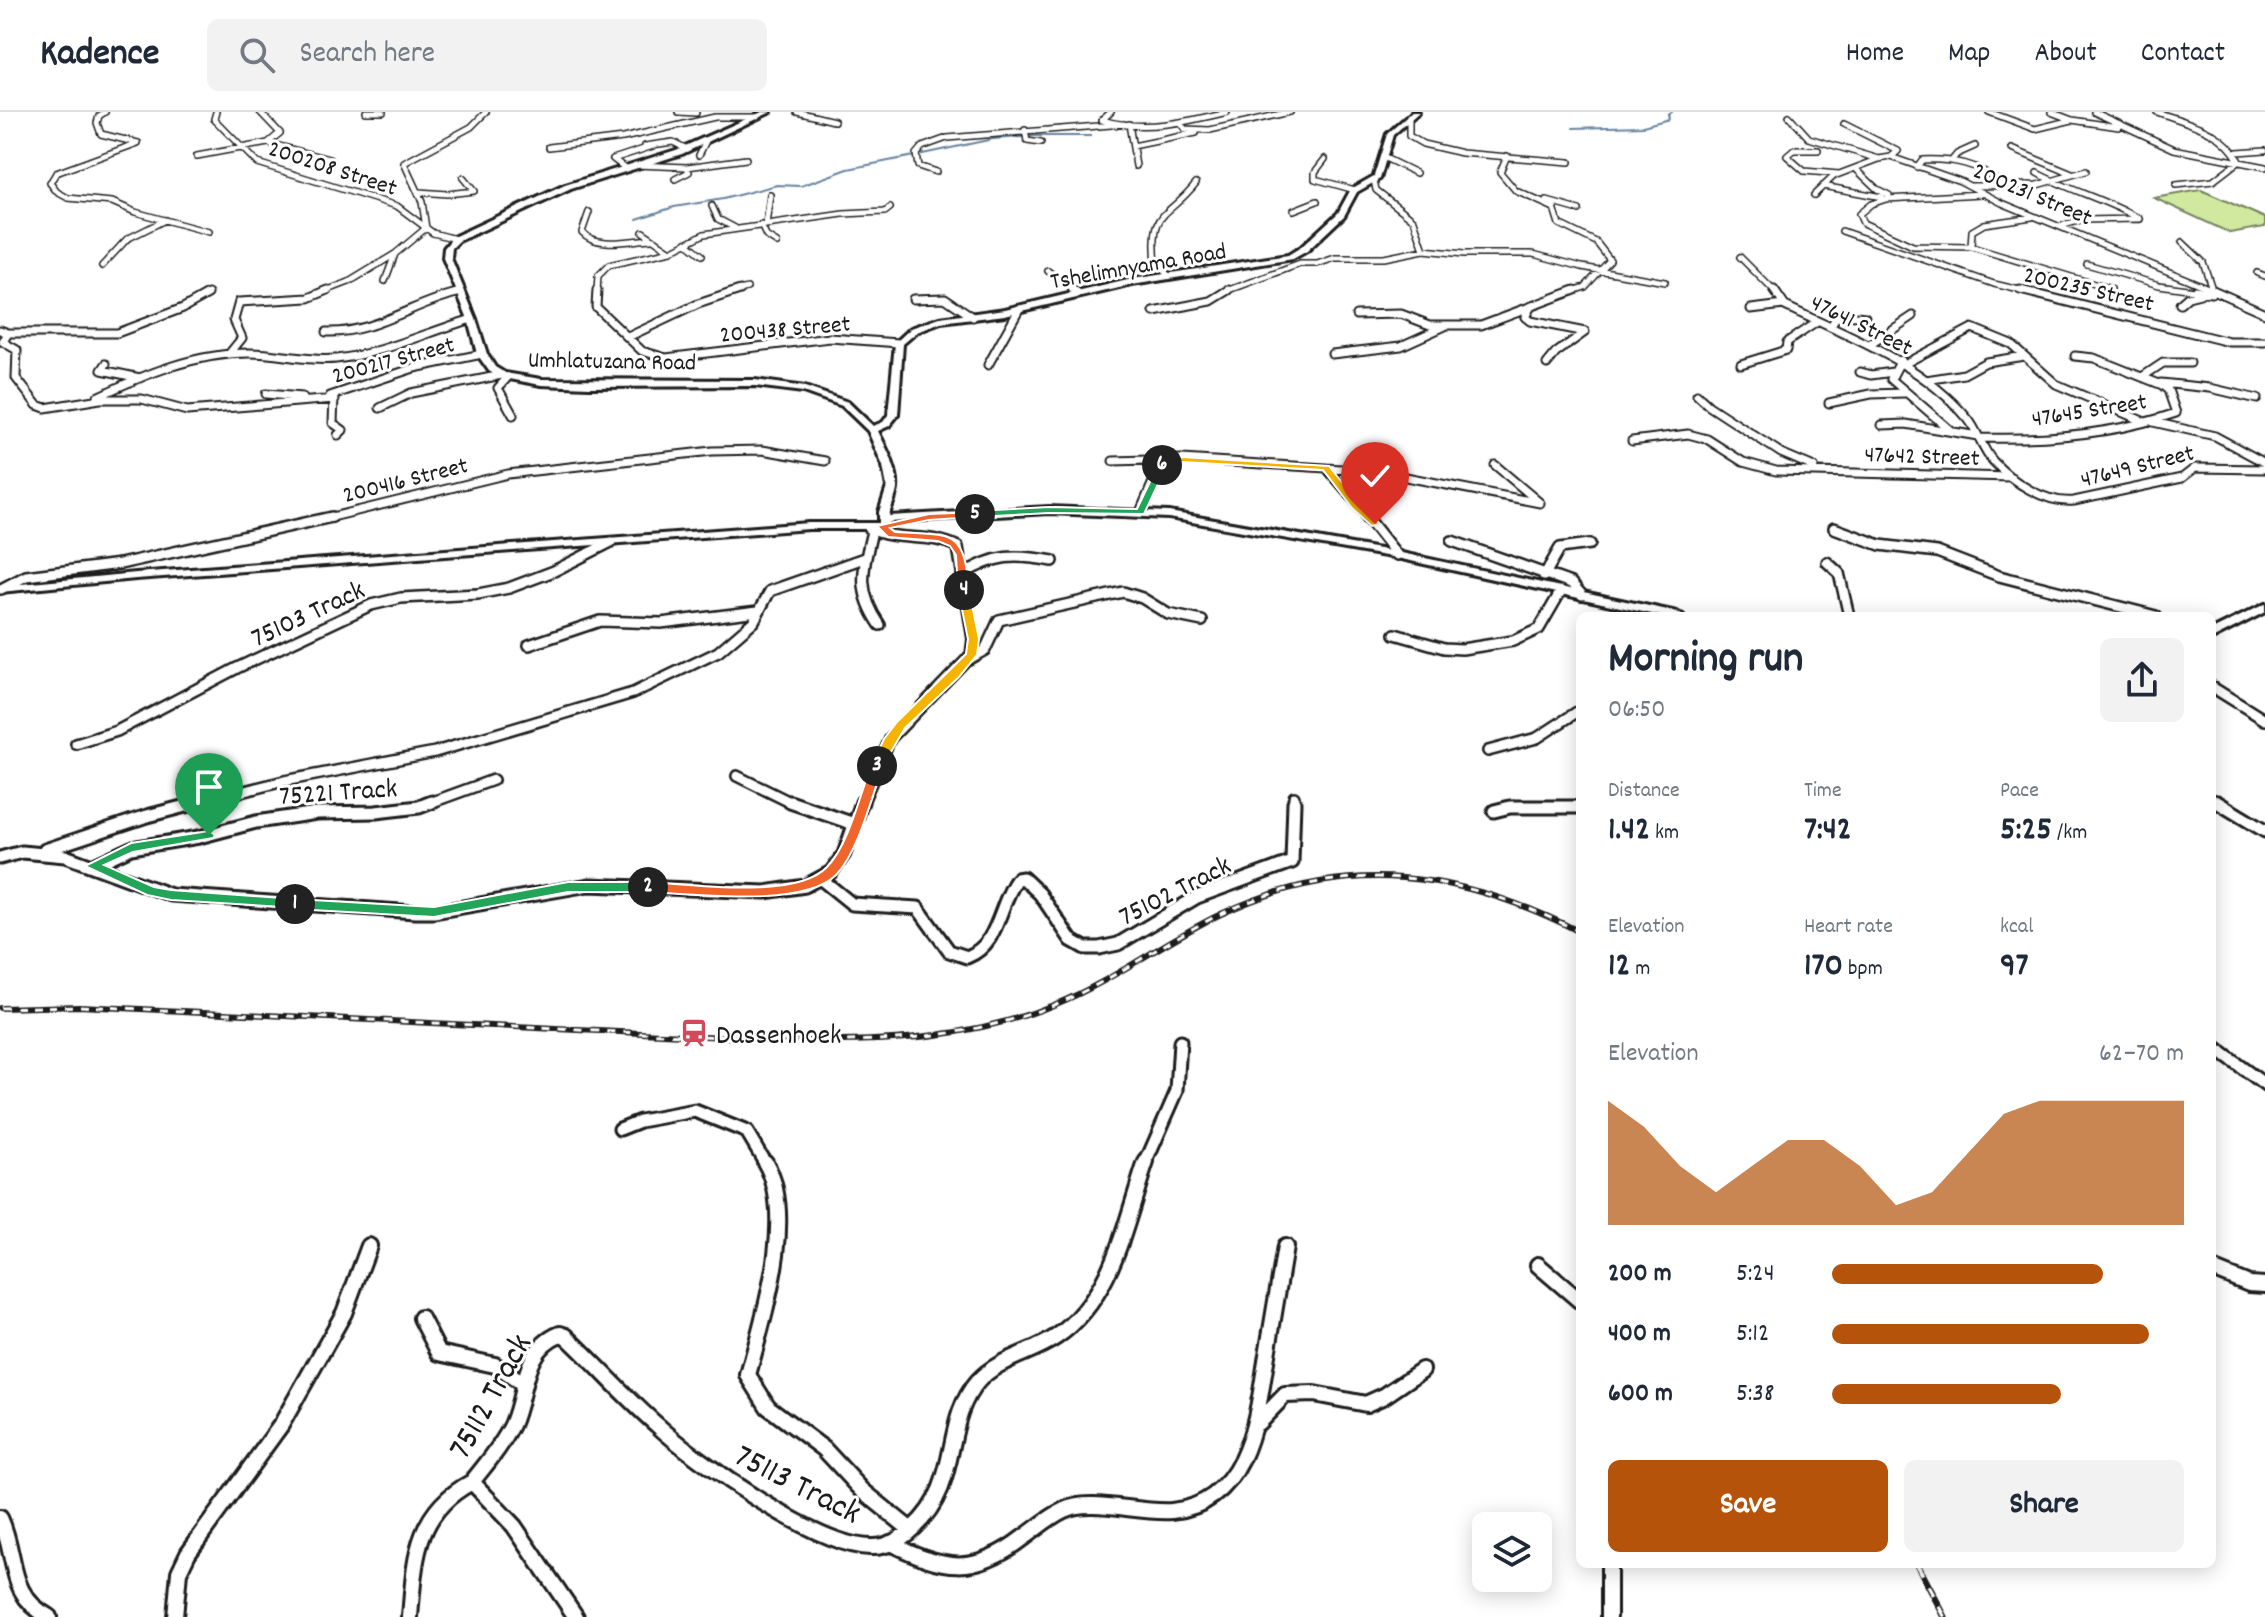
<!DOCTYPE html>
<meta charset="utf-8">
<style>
body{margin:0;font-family:Dekko,sans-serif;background:#f2f2f3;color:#1f2937;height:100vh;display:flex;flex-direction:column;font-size:30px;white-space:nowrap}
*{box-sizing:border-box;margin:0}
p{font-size:26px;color:#747a83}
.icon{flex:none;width:44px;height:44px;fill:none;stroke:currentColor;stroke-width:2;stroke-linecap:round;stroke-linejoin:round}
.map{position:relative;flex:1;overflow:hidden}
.sheet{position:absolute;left:1576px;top:500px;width:640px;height:956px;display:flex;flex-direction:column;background:#fff;border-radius:12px;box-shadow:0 4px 20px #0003}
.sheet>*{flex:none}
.tools{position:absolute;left:1472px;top:1400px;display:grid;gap:16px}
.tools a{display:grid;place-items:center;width:80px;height:80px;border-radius:12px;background:#fff;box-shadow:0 4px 20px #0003;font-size:40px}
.pin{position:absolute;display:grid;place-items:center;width:68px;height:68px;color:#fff;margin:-82px -34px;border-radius:50% 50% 50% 0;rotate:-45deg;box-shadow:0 0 8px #0007}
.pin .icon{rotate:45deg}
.km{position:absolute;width:40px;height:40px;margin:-20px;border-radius:50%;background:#222;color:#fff;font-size:22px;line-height:40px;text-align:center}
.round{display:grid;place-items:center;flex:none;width:84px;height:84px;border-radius:12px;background:#f2f2f3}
.summary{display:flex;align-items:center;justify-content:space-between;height:136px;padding:0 32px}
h1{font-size:44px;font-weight:700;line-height:60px}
.metrics{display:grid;grid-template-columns:repeat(3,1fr);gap:12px;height:136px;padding:8px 32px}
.metrics div{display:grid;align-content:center}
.metrics b{font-size:34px;font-weight:700}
.metrics small{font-size:22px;font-weight:400}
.metrics p{font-size:22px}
.chart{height:224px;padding:16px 32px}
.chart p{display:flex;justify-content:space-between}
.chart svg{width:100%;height:144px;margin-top:8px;fill:#b45309;opacity:.7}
.button{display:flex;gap:16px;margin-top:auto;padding:16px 32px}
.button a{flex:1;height:92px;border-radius:12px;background:#b45309;color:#fff;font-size:32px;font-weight:700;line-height:92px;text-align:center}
.button a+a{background:#f2f2f3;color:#1f2937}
ul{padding:0 32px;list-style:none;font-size:26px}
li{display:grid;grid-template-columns:128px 96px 1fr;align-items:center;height:60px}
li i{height:20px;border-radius:10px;background:#b45309}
header{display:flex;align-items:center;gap:48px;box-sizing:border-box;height:112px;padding:0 40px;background:#fff;border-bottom:2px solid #e0e1e3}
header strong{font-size:38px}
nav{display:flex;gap:44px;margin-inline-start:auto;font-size:28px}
.search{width:560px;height:72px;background:#f2f2f3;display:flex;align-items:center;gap:20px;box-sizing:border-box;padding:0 28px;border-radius:12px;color:#747a83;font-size:30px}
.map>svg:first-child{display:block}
.green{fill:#d0e99f;stroke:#76825e;stroke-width:2}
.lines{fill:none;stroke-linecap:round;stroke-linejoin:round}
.stream{stroke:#67849e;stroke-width:2}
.street-far4-casing{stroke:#1c1c1c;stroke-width:8}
.street-far3-casing{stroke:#1c1c1c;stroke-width:11}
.street-far2-casing{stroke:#1c1c1c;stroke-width:14}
.street-far1-casing{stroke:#1c1c1c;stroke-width:17}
.street-casing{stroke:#1c1c1c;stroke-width:20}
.secondary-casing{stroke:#1c1c1c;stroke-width:6}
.street-far4{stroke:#fff;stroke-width:5}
.street-far3{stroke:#fff;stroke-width:7}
.street-far2{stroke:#fff;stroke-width:9}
.street-far1{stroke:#fff;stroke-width:11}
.street{stroke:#fff;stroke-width:14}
.secondary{fill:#fff;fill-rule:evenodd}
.rail-far1-casing{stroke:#1c1c1c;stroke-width:6}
.rail-casing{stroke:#1c1c1c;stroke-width:7}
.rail-far1{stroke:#fff;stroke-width:3;stroke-dasharray:8;stroke-linecap:butt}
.rail{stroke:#fff;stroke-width:4;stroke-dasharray:12;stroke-linecap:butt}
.split-1{fill:#22a559;stroke:#fff;stroke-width:2}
.split-2{fill:#22a559;stroke:#fff;stroke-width:2}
.split-3{fill:#f0652b;stroke:#fff;stroke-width:2}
.split-4{fill:#f5b400;stroke:#fff;stroke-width:2}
.split-5{fill:#f0652b;stroke:#fff;stroke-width:2}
.split-6{fill:#22a559;stroke:#fff;stroke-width:2}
.split-7{fill:#f5b400;stroke:#fff;stroke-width:2}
.labels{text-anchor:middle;stroke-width:6;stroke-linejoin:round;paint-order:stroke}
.far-street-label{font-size:24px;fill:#1c1c1c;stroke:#fff}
.street-label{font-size:28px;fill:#1c1c1c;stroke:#fff}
.poi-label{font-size:28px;fill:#1c1c1c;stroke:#fff;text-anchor:start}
.near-street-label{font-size:34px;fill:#1c1c1c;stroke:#fff}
</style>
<header>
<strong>Kadence</strong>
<div class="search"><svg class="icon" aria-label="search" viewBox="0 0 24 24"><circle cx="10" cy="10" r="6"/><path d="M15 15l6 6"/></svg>Search here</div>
<nav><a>Home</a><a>Map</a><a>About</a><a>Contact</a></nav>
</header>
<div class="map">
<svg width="2265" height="1505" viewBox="0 0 2265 1505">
<rect width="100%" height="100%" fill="#fff"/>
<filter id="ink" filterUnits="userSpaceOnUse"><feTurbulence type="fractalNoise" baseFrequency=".0125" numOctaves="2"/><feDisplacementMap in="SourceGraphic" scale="16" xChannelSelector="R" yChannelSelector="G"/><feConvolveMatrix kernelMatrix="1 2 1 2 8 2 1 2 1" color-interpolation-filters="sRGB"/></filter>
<g filter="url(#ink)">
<!-- green -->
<path class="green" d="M2201 78 2265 106V115L2230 121 2154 86Z"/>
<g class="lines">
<!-- stream -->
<path class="stream" d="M1573 16 1643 14 1669 7 1668 2 1672 0
M1026 24H1091
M918 43 993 27 1022 25
M637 107 674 95 723 87 777 73 801 74 848 57 914 44"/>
<defs>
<path id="street-far4" d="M105 0 99 4 97 11 101 22 138 31 56 61 50 71 57 80 68 86 112 90 135 100 209 120
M216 0 214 7 257 51 397 94 433 121 456 127
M366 0H383
M678 0 696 1
M797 0 834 9
M1111 0 1102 8C1142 20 1187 10 1227 0
M1989 0 2035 17 2072 8
M2051 0 2072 8 2119 15
M2094 0 2174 37 2265 55
M2157 0C2187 11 2224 18 2239 49L2213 69 2176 73
M1789 4 1809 26 1879 47 1891 45 1960 69 2002 91 2218 180
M1409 5V24L1423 32 1462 41 1569 50
M1180 11 1185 17 1210 18 1290 0
M1129 12 1136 54
M1844 12 1898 39 1891 45
M1025 18 1027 29 1041 31
M268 31 330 47
M1133 34 1196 21
M549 35 623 26 715 5H757
M2012 37 2072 62
M1818 38H1794L1787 44 1804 59 1839 62
M2237 40 2265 38
M699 43 706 29
M197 44 268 31 280 21 260 0
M1507 44 1500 60 1516 79 1554 96 1559 112 1596 130 1610 148 1585 175 1570 180
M1383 45 1416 61
M1325 47 1315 60V67L1355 78
M1952 48 1957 42 1975 34
M635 53 687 55 746 47
M1917 55 1922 48C1951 47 1980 51 2001 72
M625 56 613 47 653 34H645L673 30 687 37
M1856 57 1877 77 1889 83
M936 60 918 54 916 42 922 35 947 26 1124 12
M2037 61C2071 79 2107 88 2140 107
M675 67 689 60 687 55
M1374 68 1376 78 1414 108 1424 138
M1823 74 1882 85
M1971 74 2037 73 2086 59
M419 80 447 82 474 79 463 66
M1814 83 1834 64 1879 47
M1547 89 1579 98
M712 94 718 107 735 116
M1294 98 1317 89
M589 100 582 120C597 137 630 128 651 127
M761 113 766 124 777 131
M766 113 770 83
M2060 114 2082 108 2140 107
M1842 119 1994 172 2028 180
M643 120 671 139
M686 130 702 143
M2182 130 2203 150 2212 177
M1913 134 1863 111 1859 102 1871 92 1886 87 1982 82
M1913 134 1971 135 1972 119 1984 112 2032 105
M1972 135 2111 177
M1740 145 1775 180
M2087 152 2159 173 2208 180
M102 154 127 127 165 108
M1048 159 1076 180
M2257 161 2265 164
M1169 164 1156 151C1150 95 1167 108 1196 71
M385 169 395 142 426 116 422 90 404 51 471 15 486 0
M323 180 349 170 395 142
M597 180 598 164 609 153 671 139 704 122 843 102 885 100 890 96
M733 180 747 176
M1224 180 1300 152H1317L1335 146H1384L1424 138 1464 142H1533L1582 155 1665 170"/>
<path id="street-far3" d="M597 178 596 195 642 239 666 246 830 226 899 231
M1073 178 1078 182
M1774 178 1785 194C1850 225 1920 250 1968 307 1978 319 1982 337 1993 349 2012 370 2046 392 2074 389L2182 366 2195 356 2265 357
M2020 178 2229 230H2265
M2195 178 2211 181
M2213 178 2265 201
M913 187 945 186 973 205
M2180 192 2188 185 2200 182
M1530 196 1525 205 1530 209 1585 220 1556 241 1547 252
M1751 197 1784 193
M1154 200 1211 189 1229 178
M1356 203 1401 202 1430 213H1481L1575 178
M1830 215 1839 202 1865 205
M0 218 8 221 3 230 17 238 16 266 37 293 45 296 100 287H142L187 299 335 287
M326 220C374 222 415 190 461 180
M8 221H117L183 196 208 182
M630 224 698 192 740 178
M1871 232 1913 204
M229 242 242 226 234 208 239 190 309 186 328 178
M1332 242 1401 234 1445 214
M1901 248 1891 267 1950 318
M1906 251 1972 216 2011 232 2056 272 2145 310
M106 252 102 258 140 266
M1741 252 1786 238 1787 230 1817 210
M988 253 1019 197
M1860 260 1871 263 1893 260
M508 265 498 276 513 303
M2142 265 2163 251H2190
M1926 268 1964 262 1986 250 2024 244
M2161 271 2210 276 2257 287
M266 282 302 285
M1697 283 1709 294 1781 341 1814 355
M330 284 414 256 482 242
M334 284 333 311 343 318 338 323
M97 285C145 262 196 241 250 241 279 241 307 250 336 247 383 242 427 220 472 207
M1829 291 1871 282 1904 281
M380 296 411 281 502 263
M2153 310 2215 324 2265 351
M1882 313 1906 312 1978 324
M1979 326C2046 328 2112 323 2176 301L2168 278 2162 273 2094 246 2075 244
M1632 329 1688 322 1707 327 1743 350 1776 359 2011 365
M1113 349 1182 347 1326 356 1370 407
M1326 356 1375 359 1540 391 1495 353
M1140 400 1162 349
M324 407 508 362 712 339 762 338 825 349"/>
<path id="street-far2" d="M1367 405 1397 443
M1834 416 1880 433 1937 440 1999 464 2156 504
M872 419C863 458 856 478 880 513
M1452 429 1571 471 1582 483
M1827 450 1839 461 1849 504
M962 463C995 442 1015 442 1053 449
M1544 464 1560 436 1590 432
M1 477 26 464 120 452 332 405
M1395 522 1444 536 1462 537 1513 529 1539 517 1561 479
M529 533 600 509 661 511 758 499
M969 547 985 538 999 508 1123 480 1142 486 1168 502 1202 509
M2212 575 2265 608
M76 632 117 619 237 556 371 493 401 486 478 482 509 476 554 459 611 430
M1488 639 1537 626 1580 598
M737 664 794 692
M2212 687 2221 692
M193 692 284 669 435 640 633 581 718 540 754 509 770 479 864 446
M427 692 493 668
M862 692 890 627 971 543 973 527 958 435C930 420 897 431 869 416
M1294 692V685"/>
<path id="street-far1" d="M790 690 854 712
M2217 690 2265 719
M1494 699 1510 695H1580
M45 738 147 704 201 690
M0 746 22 740 65 744 171 783 415 800H434L589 773 765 780 805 774 831 760 844 742 862 690
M92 754 131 736 199 725 256 710 317 701 376 700 419 695 432 690
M821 767 852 792 918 796 949 839 967 845C1000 832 998 793 1017 767L1023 766 1040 782 1071 828 1085 836H1099L1118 832 1197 785 1292 750 1294 690
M2212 934 2265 973
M620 1017 640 1009 695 999 747 1020 766 1052
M1145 1052 1177 979 1180 930"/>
<path id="street" d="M765 1050C797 1104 763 1206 748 1263L768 1295 824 1337 863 1379 911 1418
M1538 1153 1580 1189
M2212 1157 2249 1172 2265 1173
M421 1206 439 1241 495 1253 523 1272
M1258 1311 1285 1283 1314 1282 1366 1292 1384 1284 1422 1258
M472 1370C486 1352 502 1334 512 1313 527 1280 521 1238 560 1222L566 1224C597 1253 625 1285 657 1313 697 1350 816 1434 870 1435 886 1436 902 1427 913 1416 963 1371 941 1311 978 1269 999 1246 1031 1242 1056 1225 1113 1187 1125 1110 1146 1050
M0 1406C18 1444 6 1482 49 1505
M890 1431C944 1457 974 1464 1024 1425 1037 1416 1049 1405 1064 1398 1090 1385 1141 1402 1172 1399 1250 1391 1257 1303 1267 1243 1273 1207 1279 1171 1285 1135
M1609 1452V1505
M175 1505 179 1460 188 1441 281 1313 344 1201 369 1134
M410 1505C415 1447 415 1400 472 1370L514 1414 576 1505"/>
<path id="secondary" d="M762 0H771L682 42 571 77 459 129 452 136 451 146 476 207 487 242 495 255 505 261 541 267 755 268 805 275 848 290 873 314 883 310 888 303 895 231 911 216 940 206 1005 197 1132 167 1288 143 1301 135 1338 101 1351 77 1374 64 1387 22 1412 0H1419L1393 23 1380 67 1357 80 1344 104 1307 139 1293 147 1132 173 1005 203 941 211 917 220 903 232 898 303 889 314 878 319C886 336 899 358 897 377 896 386 891 394 889 404L1049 395 1169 400 1397 440 1677 500 1683 504H1661L1397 446 1169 406 1049 401 890 410 886 416 882 417H809L136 467 0 480V474L136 461 809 411H879V400L887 375 883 354 868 319 842 294 803 280 755 274 589 275 541 273 499 265 489 259 477 242 468 207 443 146 444 136 453 125 565 73 676 38Z
M2265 492V500L2212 527V518Z"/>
</defs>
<!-- street-far4 casing -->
<use href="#street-far4" class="street-far4-casing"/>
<!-- street-far3 casing -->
<use href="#street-far3" class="street-far3-casing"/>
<!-- street-far2 casing -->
<use href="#street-far2" class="street-far2-casing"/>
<!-- street-far1 casing -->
<use href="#street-far1" class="street-far1-casing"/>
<!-- street casing -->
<use href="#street" class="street-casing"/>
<!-- secondary casing -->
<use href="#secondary" class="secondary-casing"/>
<!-- street-far4 -->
<use href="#street-far4" class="street-far4"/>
<!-- street-far3 -->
<use href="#street-far3" class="street-far3"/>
<!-- street-far2 -->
<use href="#street-far2" class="street-far2"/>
<!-- street-far1 -->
<use href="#street-far1" class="street-far1"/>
<!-- street -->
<use href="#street" class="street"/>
<!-- secondary -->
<use href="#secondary" class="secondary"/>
<defs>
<path id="rail-far1" d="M0 896 79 894 807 929C892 930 977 925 1056 892 1115 868 1164 829 1221 802 1345 743 1461 759 1580 820"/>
<path id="rail" d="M1917 1452 1945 1505"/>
</defs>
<!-- rail-far1 casing -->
<use href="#rail-far1" class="rail-far1-casing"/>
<!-- rail casing -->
<use href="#rail" class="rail-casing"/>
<!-- rail-far1 -->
<use href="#rail-far1" class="rail-far1"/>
<!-- rail -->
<use href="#rail" class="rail"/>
</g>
</g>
<!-- split-1 -->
<path class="split-1" d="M209 719 215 723 213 726 133 740 104 753 154 775 171 778 295 787 302 792 300 796 171 788 147 783 85 754 131 731Z"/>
<!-- split-2 -->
<path class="split-2" d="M568 770H648L654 775 648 780H568L434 805 295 797 289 792 295 787 434 795Z"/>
<!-- split-3 -->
<path class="split-3" d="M877 650 883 654C871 686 859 739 836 763 803 796 693 782 648 780L641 775 648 770C690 772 796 788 827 755 848 734 860 683 871 654Z"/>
<!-- split-4 -->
<path class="split-4" d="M964 475 969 478 979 527 977 543 959 565 905 616 881 657H872L871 654 884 627 897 610 966 542 968 527 958 478Z"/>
<!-- split-5 -->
<path class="split-5" d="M979 400 975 405 929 408 890 416 895 420C951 424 964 415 969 478L964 481 958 478 956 443 950 434 938 429 888 425 877 414 929 402Z"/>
<!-- split-6 -->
<path class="split-6" d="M1159 351 1167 353 1144 402 1049 401 975 405 971 402 975 399 1049 395 1137 397Z"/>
<!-- split-7 -->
<path class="split-7" d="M1182 345 1329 354 1359 392 1380 412 1372 414 1352 396 1323 358 1182 350 1167 352 1162 355 1157 353 1159 347Z"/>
<!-- icons -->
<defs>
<symbol id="station-bare" viewBox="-9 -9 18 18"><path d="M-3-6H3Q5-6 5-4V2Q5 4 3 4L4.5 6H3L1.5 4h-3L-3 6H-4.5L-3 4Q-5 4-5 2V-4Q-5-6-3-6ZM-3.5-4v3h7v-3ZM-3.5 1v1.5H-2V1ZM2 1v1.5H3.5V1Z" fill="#d1495b" stroke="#fff" stroke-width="2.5" paint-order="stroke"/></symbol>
</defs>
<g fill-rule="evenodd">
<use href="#station-bare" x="674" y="901" width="40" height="40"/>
</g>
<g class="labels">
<!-- far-street labels -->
<g class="far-street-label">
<text transform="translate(333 55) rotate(18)" y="8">200208 Street</text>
<text transform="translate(2033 81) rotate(23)" y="8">200231 Street</text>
<text transform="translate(1138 153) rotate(-10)" y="8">Tshelimnyama Road</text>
<text transform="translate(2089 176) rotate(13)" y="8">200235 Street</text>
<text transform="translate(1862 212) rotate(26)" y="8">47641 Street</text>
<text transform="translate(785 216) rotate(-5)" y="8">200438 Street</text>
<text transform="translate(393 247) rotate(-15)" y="8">200217 Street</text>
<text transform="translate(612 248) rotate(1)" y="8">Umhlatuzana Road</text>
<text transform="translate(2089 297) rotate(-9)" y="8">47645 Street</text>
<text transform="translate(1922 343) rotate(2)" y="8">47642 Street</text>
<text transform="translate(2137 353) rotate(-14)" y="8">47649 Street</text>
<text transform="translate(405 367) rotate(-14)" y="8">200416 Street</text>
</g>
<!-- street labels -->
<g class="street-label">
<text transform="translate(307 500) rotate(-25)" y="10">75103 Track</text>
<text transform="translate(338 678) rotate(-4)" y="10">75221 Track</text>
<text transform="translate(1174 777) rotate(-27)" y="10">75102 Track</text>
</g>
<!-- poi labels -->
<g class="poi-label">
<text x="716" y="931">Dassenhoek</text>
</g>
<!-- near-street labels -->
<g class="near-street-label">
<text transform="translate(488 1283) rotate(-61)" y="12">75112 Track</text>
<text transform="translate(799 1370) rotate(27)" y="12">75113 Track</text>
</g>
</g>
</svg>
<div class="tools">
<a><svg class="icon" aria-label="layers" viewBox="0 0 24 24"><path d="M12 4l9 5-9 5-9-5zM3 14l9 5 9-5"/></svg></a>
</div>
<div class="pin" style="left:209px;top:723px;background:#1e9e55"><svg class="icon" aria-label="arrive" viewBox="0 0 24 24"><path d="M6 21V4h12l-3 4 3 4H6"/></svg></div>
<div class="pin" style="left:1375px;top:412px;background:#d93025"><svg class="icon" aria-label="check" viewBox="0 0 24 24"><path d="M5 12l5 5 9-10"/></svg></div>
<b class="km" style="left:295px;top:792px">1</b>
<b class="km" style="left:648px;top:775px">2</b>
<b class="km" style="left:877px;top:654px">3</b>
<b class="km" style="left:964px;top:478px">4</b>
<b class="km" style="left:975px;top:402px">5</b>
<b class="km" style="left:1162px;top:353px">6</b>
<section class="sheet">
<div class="summary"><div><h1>Morning run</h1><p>06:50</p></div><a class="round"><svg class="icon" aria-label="share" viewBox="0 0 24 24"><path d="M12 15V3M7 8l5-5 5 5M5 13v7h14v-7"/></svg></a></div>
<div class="metrics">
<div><p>Distance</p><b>1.42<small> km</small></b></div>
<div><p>Time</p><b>7:42</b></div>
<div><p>Pace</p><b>5:25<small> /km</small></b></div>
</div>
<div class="metrics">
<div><p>Elevation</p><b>12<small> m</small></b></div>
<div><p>Heart rate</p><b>170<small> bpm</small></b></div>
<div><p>kcal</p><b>97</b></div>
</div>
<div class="chart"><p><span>Elevation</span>62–70 m</p>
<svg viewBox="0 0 160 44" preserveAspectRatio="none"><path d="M0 44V6L10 14L20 26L30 34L40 26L50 18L60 18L70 26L80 38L90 34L100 22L110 10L120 6L130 6L140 6L150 6L160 6V44z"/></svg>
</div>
<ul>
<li><b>200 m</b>5:24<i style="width:77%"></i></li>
<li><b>400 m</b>5:12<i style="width:90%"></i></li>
<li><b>600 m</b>5:38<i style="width:65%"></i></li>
</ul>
<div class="button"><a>Save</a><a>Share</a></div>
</section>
</div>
